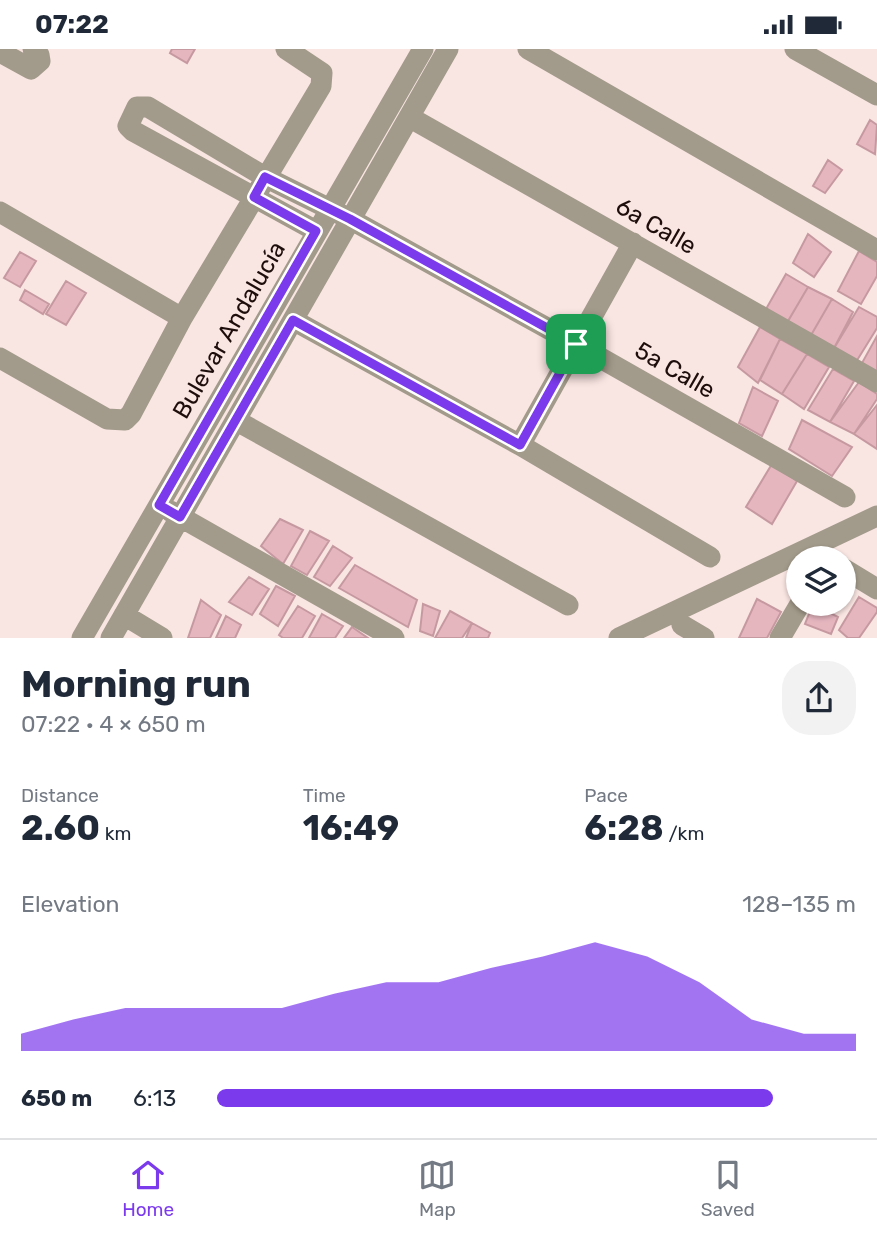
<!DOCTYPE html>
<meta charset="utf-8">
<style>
body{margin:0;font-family:Rubik,sans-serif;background:#f2f2f3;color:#1f2937;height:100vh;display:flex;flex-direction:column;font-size:26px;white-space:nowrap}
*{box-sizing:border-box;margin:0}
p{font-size:23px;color:#747a83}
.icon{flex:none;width:38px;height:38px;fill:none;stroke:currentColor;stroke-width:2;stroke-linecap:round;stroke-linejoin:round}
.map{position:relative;height:589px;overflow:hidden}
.details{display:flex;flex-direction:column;background:#fff;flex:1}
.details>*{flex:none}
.buttons{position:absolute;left:786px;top:497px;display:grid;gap:14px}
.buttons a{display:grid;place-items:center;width:70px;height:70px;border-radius:50%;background:#fff;box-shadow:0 2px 5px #0004;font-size:35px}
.pin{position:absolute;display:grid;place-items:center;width:60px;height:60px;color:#fff;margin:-30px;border-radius:14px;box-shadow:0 4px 10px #0006}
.round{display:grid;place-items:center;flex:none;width:74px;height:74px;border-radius:28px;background:#f2f2f3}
.summary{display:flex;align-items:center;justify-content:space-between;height:119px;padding:0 21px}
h1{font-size:38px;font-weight:700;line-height:52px}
.stats{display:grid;grid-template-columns:repeat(3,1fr);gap:10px;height:119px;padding:7px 21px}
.stats div{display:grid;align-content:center}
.stats b{font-size:35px;font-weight:700}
.stats small{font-size:19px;font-weight:400}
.stats p{font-size:19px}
.chart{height:196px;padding:14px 21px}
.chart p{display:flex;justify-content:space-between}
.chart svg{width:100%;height:126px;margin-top:7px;fill:#7c3aed;opacity:.7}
ul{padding:0 21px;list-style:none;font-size:23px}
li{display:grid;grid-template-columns:112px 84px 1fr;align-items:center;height:52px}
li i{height:18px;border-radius:9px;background:#7c3aed}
.status{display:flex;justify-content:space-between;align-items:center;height:49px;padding:0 35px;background:#fff;direction:ltr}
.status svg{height:19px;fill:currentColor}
.dock{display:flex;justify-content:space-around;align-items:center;height:98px;border-top:2px solid #e0e1e3;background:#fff;font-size:19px;color:#747a83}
.dock a{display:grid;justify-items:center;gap:4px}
.dock .on{color:#7c3aed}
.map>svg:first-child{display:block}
.building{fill:#e6b6bf;stroke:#c699a1;stroke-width:2}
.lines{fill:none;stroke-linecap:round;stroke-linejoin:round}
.minor{stroke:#a29a8a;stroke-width:21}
.route-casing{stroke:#fff;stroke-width:14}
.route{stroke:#7c3aed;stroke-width:9}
.labels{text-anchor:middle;stroke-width:7;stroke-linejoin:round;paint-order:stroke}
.street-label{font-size:24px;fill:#1d0d0b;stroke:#f9e5e2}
</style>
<div class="status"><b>07:22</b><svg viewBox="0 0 49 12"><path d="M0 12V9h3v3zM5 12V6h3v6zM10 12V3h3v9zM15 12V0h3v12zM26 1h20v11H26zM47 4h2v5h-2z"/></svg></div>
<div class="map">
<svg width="877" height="589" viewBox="0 0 877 589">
<rect width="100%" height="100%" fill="#f9e5e2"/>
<!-- building -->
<path class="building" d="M172 0H195L187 14 170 4Z
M870 71 877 76 875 105 857 95Z
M828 111 842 121 825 144 813 137Z
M808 185 831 203 814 228 793 214Z
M859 202 877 213V227L861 255 838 242Z
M20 203 36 212 20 238 4 229Z
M786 225 808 238 784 279 766 260Z
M66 232 86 244 66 276 46 265Z
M808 238 832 250 810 288 788 272Z
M25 241 49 255 43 265 20 251Z
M832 250 853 263 833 301 810 288Z
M859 258 877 268V279L856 313 833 301Z
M760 278 780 290 758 334 738 318Z
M877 287V330L862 314Z
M780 290 807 305 782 345 760 331Z
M807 305 829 318 804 360 782 345Z
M833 320 854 332 830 373 808 361Z
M859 333 877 345V350L854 385 830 373Z
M753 338 778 352 762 387 739 374Z
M877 356V400L854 385Z
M802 371 852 398 832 427 789 400Z
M772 415 797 432 772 475 746 458Z
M280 470 303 481 283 515 261 497Z
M310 482 329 492 307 526 291 517Z
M333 497 352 509 330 537 314 528Z
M355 516 417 551 408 578 339 539Z
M249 528 269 540 252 566 229 553Z
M276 537 295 547 278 577 260 565Z
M859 548 877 559V563L859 589H848L839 581Z
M757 550 781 563 767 589H739Z
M201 551 221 566 210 589H188Z
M423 555 440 562 433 587 420 582Z
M813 555 838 568 831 585 805 575Z
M298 557 315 567 302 589H283L279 586Z
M450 562 472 574 462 589H435Z
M322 565 343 577 335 589H309Z
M226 567 241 576 235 589H216Z
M472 574 490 584 488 589H466Z
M352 578 368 589H344Z"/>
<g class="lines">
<!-- minor -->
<path class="minor" d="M528 0 877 201
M795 0 877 46
M0 3 31 20 40 12 39 6 33 0
M409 68 877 333
M0 163 182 269
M316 182 133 82 128 77 137 58H148L265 128 350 170 576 295 845 448
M293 271 520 396 710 508
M0 309 107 370 125 371 131 365 182 269 321 37 322 24 286 0
M237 372 568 556
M520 396 633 194
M170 462 394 589
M844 520 877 540
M124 566 162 589
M682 576 704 589
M82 589 423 0
M111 589 448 0
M619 589 877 467
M780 589 800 555"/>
</g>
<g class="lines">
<defs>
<path id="route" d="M265 128 350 170 576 295 520 396 293 271 180 468 159 456 316 182 254 148Z"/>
</defs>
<!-- route casing -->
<use href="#route" class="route-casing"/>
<!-- route -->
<use href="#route" class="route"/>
</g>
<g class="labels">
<!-- street labels -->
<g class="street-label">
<text transform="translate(656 177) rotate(30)" y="8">6a Calle</text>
<text transform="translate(229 281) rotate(-60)" y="8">Bulevar Andalucía</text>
<text transform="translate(675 321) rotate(30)" y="8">5a Calle</text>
</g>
</g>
</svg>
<div class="buttons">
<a><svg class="icon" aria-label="layers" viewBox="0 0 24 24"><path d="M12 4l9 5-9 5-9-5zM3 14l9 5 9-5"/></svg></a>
</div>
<div class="pin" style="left:576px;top:295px;background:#1e9e55"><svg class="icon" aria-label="arrive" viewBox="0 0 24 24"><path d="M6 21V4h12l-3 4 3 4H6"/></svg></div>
</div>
<section class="details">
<div class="summary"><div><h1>Morning run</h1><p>07:22 · 4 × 650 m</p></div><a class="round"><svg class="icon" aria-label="share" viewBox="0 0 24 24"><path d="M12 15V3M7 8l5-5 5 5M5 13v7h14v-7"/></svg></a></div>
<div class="stats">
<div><p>Distance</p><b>2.60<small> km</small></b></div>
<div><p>Time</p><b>16:49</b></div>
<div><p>Pace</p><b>6:28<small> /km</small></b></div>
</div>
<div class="chart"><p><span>Elevation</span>128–135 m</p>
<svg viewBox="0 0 160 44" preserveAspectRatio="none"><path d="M0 44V38L10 33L20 29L30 29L40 29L50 29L60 24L70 20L80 20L90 15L100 11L110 6L120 11L130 20L140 33L150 38L160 38V44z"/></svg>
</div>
<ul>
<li><b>650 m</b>6:13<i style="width:87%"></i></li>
</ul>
</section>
<nav class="dock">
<a class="on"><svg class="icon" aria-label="home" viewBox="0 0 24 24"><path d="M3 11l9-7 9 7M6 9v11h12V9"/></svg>Home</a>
<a><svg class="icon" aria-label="map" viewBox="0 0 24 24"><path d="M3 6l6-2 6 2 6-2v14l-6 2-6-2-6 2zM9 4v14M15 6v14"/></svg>Map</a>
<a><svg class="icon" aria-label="saved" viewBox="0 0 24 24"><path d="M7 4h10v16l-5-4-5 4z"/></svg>Saved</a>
</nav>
